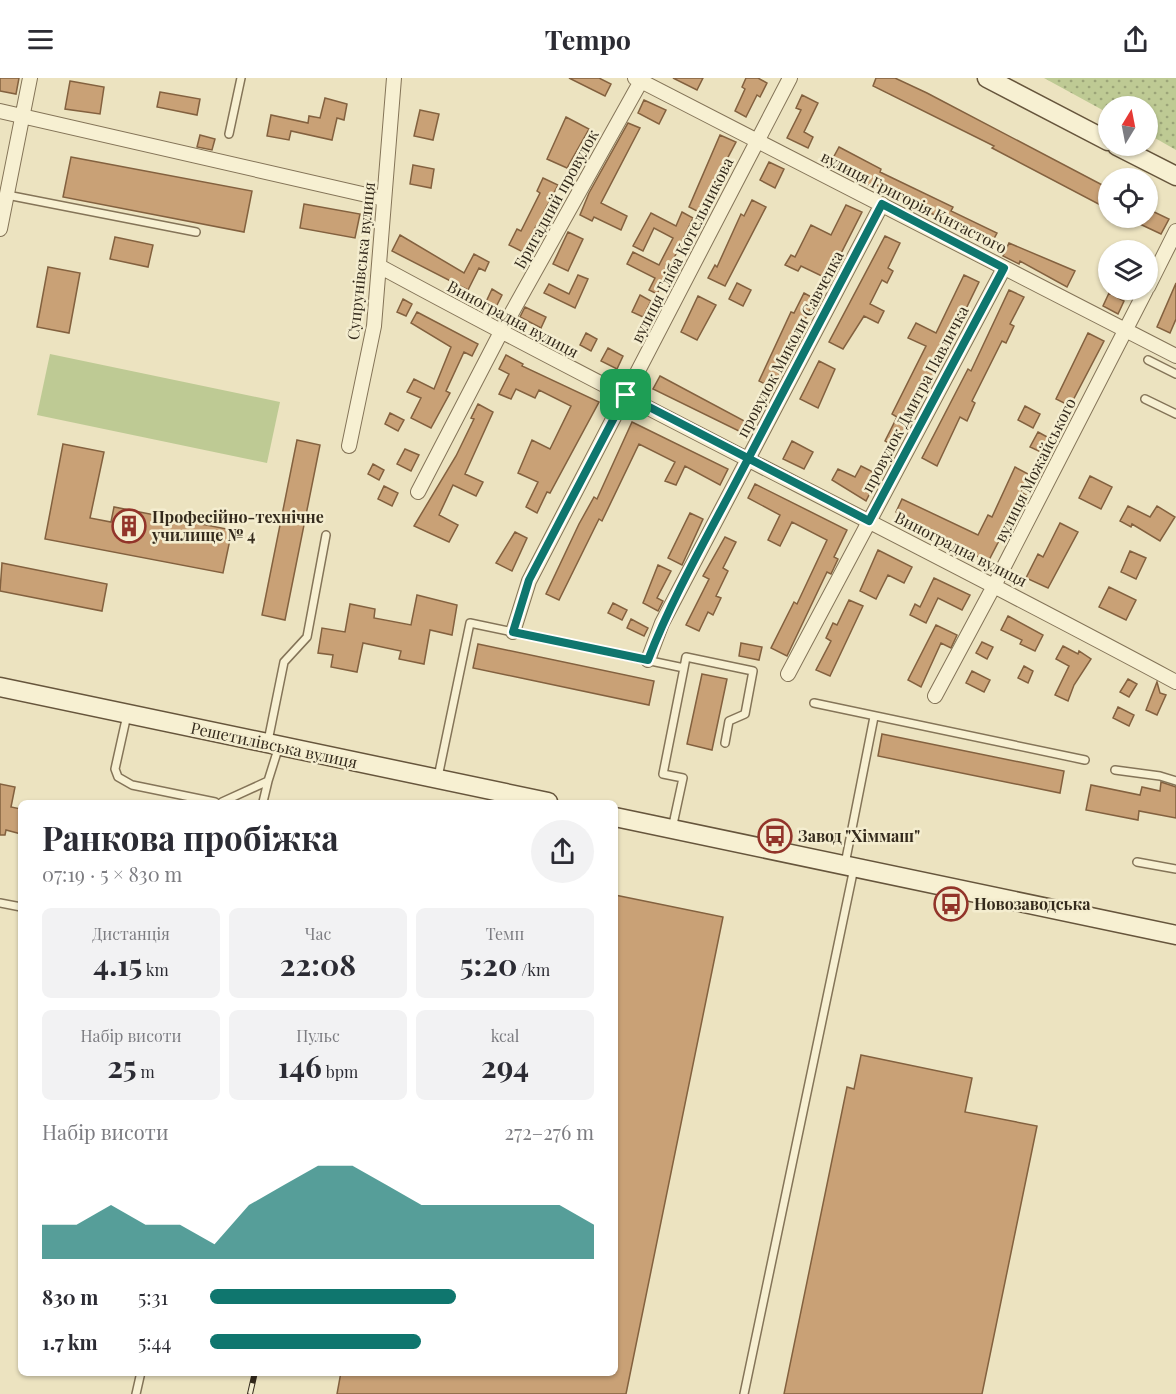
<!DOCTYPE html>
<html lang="uk">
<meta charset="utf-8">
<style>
body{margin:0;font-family:"Playfair Display",serif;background:#f2f2f3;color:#2b2b33;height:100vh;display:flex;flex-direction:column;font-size:22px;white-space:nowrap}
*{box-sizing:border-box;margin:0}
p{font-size:20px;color:#7c7c81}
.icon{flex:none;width:33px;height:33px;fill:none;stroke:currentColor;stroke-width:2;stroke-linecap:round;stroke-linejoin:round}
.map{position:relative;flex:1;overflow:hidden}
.side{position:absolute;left:18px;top:722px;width:600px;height:576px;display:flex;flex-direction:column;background:#fff;border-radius:9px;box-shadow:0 2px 4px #0004}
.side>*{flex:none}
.needle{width:39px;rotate:10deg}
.controls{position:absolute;left:1098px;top:18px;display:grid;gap:12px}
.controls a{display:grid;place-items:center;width:60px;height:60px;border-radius:50%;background:#fff;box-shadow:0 2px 4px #0004;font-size:30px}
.pin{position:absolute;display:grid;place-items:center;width:51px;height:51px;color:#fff;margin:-26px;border-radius:12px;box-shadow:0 3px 9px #0006}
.round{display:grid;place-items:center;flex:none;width:63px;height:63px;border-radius:32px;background:#f2f2f3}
.head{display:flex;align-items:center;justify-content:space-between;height:102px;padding:0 24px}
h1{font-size:33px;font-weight:700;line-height:45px}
.figures{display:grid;grid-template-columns:repeat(3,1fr);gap:9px;height:102px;padding:6px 24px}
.figures div{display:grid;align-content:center;border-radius:9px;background:#f2f2f3;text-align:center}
.figures b{font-size:30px;font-weight:700}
.figures small{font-size:16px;font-weight:400}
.figures p{font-size:16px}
.chart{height:168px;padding:12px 24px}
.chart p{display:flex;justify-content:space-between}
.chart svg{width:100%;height:108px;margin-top:6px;fill:#0f766e;opacity:.7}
ul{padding:0 24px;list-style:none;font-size:20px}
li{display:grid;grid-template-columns:96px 72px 1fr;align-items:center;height:45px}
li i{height:15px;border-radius:8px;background:#0f766e}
header{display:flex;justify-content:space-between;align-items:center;height:78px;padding:0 24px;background:#fff;font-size:27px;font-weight:700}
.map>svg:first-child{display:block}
.grass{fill:#beca94}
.garden{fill:url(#garden-dots)}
.building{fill:#c9a176;stroke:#83613f;stroke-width:1.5}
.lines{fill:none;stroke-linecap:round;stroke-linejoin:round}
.lane-casing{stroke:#847458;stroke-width:10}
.street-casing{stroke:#847458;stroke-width:16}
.secondary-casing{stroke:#66553c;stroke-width:21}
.lane{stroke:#f7f0d2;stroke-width:7}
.street{stroke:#f7f0d2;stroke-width:14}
.secondary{stroke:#f7f0d2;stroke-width:18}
.rail-casing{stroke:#342a1c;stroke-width:6}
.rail{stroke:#f4edcf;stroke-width:4;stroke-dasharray:11;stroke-linecap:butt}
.route-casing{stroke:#fff;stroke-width:12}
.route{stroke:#0f766e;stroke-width:8}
.labels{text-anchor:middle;stroke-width:5;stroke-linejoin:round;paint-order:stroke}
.street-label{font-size:16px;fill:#342a1c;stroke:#f4edcf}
.poi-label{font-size:16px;font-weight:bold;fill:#342a1c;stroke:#f4edcf;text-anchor:start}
</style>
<header><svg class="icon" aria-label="menu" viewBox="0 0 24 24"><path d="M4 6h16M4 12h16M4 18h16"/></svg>Tempo<svg class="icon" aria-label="share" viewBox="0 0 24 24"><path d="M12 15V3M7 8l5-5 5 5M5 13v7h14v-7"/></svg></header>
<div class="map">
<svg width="1176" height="1316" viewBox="0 0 1176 1316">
<defs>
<pattern id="garden-dots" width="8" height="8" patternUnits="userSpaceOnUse" patternTransform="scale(1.5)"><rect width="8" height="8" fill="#beca94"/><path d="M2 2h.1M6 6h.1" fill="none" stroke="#9ba478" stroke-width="1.8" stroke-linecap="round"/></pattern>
</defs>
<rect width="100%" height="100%" fill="#ece3c0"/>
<!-- grass -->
<path class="grass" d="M50 276 280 324 267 385 37 337Z"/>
<!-- garden -->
<path class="garden" d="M1044 0H1176V72L1148 56V28H1108V35Z"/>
<!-- building -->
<path class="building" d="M0 0H19L16 16 0 13Z
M569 0H599L611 6 605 18Z
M673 0H703L697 12Z
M746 0H758L767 5 760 19 757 17 746 39 735 33 745 11 742 9Z
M876 0H895L927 15 1108 110V131L992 70 994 68 873 8Z
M70 3 104 9 100 36 65 31Z
M160 14 200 21 197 37 157 29Z
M802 17 818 25 804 54 813 59 808 70 787 60 801 32 796 30Z
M325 20 347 26 344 42 337 40 332 62 291 53 289 62 267 58 271 37 308 45 309 38 320 40Z
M644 22 666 32 659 46 638 35Z
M420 32 439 36 433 62 414 58Z
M566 39 589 51 567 90 547 81Z
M628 45 640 50 601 125 627 138 621 152 594 139 592 143 580 137 589 115Z
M200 57 215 61 212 72 197 69Z
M720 57 736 64 699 134 689 129Z
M839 69 881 91 880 94 953 129 951 133 997 155 991 166 874 106 872 109 853 99 855 96 831 84Z
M71 79 252 113 244 154 63 119Z
M769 84 784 91 775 110 760 102Z
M413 87 434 91 431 110 410 106Z
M543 100 558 107 543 136 547 138 540 150 536 148 523 174 509 167 517 151 521 153 540 115 537 113Z
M752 122 766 129 725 208 708 200 715 187 717 189 741 136 744 138Z
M304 126 360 136 355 160 300 150Z
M846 127 862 134 828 201 801 188 798 193 785 187 791 177 795 179 811 147 831 157Z
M1150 132 1169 141 1161 156 1127 140H1148Z
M682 134 693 140 657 216 649 212 655 200 627 186 633 174 659 187 673 160 654 150 643 173 633 168 651 135 676 148Z
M568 154 583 161 568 193 553 186Z
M400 157 464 195 474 176 489 184 485 193 479 190 468 212 392 173Z
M885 158 900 165 888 190 893 193 887 205 882 202 870 226 884 233 878 245 864 238 843 271 829 264Z
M115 159 153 167 148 189 110 181Z
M1009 165 1075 193 1067 209 1020 183 1019 186 1003 178Z
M48 189 80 195 69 255 37 249Z
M578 197 588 201 575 230 544 215 549 206 569 216Z
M964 197 979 204 923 319 919 317 896 369 885 363 897 339 892 336 926 268 908 260 916 245 936 255Z
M737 205 751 212 743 228 729 221Z
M1176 205V241L1170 255 1157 249Z
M492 211 502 217 496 229 486 224Z
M1009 212 1024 219 1010 246 1014 248 1006 265 1002 263 972 323 975 325 967 343 960 339 937 388 922 380 968 291 971 293Z
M804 215 817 222 812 232 810 231 773 310 759 303 791 234 794 235Z
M1109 215 1124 223 1118 236 1103 228Z
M640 217 651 223 643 239 632 234Z
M698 218 716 227 697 262 681 254Z
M403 221 412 226 406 238 397 234Z
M525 229 546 239 541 250 520 239Z
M417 234 478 266 472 278 464 274 446 313 450 315 431 350 411 340 421 320 407 314 414 301 434 311 451 269 411 245Z
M586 255 597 261 591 273 580 267Z
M1088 255 1104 263 1070 328 1056 321Z
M608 270 623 278 617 291 601 283Z
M506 277 523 286 522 288 599 324 550 415 547 414 537 435 526 429 538 404 518 395 532 362 550 371 571 328 539 312 535 320 516 311 511 321 499 316 509 296 499 291Z
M819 283 835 291 818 330 800 321Z
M660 298 750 346 745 356 653 311Z
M478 326 493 334 465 396 483 404 476 418 453 407 439 437 458 447 449 464 414 448 456 378 474 341 471 340Z
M1025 328 1040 336 1033 350 1018 342Z
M390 335 404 342 398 353 385 346Z
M632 344 728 391 720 407 685 388 676 407 665 403 675 384 639 366 602 443 599 441 559 522 546 516 579 446 594 419 597 421Z
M1038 354 1051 361 1043 375 1030 369Z
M297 362 320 367 285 542 262 537Z
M792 363 813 374 804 391 783 381Z
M63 366 104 374 90 440 111 444 114 429 232 452 223 495 45 461Z
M405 371 419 377 411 393 397 386Z
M373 386 384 392 379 402 368 396Z
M861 388 879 397 866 423 832 402 838 391 855 399Z
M1015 389 1030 397 1021 414 1026 417 1007 459 1002 457 988 484 896 434 902 421 978 457 988 437 992 439Z
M1090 398 1112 409 1101 431 1079 420Z
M755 406 847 452 834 479 838 481 831 496 827 494 787 578 771 570 794 524 797 526 827 462 792 444 780 468 768 462 780 437 748 420Z
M384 408 398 415 392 428 378 421Z
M1128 428 1150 439 1157 428 1175 439 1160 463 1132 446 1131 449 1120 443Z
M690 435 703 441 682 487 668 480Z
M1060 445 1078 454 1048 510 1026 500 1038 476 1043 479Z
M515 454 527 460 512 493 496 485Z
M725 459 736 464 723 490 728 493 716 518 721 520 713 537 708 534 699 553 686 547 709 501 703 498Z
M878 472 912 489 904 505 888 497 876 521 860 513Z
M1130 473 1146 480 1136 501 1121 494Z
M2 485 107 506 102 533 0 513Z
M658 487 671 493 657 520 663 523 658 533 643 525Z
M934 500 970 517 962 532 938 520 926 545 910 537 915 526 920 529Z
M1109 509 1136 522 1126 542 1099 529Z
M417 517 457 527 452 557 430 552 424 586 399 581 401 573 363 565 357 594 331 589 333 577 318 575 322 550 345 554 350 526 375 531 374 540 411 547Z
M849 522 863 528 830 598 816 592 831 563 826 560 833 545 837 547Z
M613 525 627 532 622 542 608 535Z
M1008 538 1043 557 1035 573 1020 566 1022 562 1001 552Z
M631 541 648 550 644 558 627 550Z
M936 547 957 557 951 570 941 565 921 609 908 602Z
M982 564 993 569 987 581 976 575Z
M741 565 762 569 759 582 739 578Z
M478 566 654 603 649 627 473 590Z
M1063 568 1078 576 1079 573 1091 581 1074 607 1068 623 1055 617 1069 588 1056 581Z
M1024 588 1033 593 1028 605 1018 600Z
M972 593 990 602 984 614 966 605Z
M702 596 727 601 712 672 687 666Z
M1128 601 1137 606 1129 619 1120 614Z
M1157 604 1160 615 1166 617 1157 637 1146 632Z
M1118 629 1134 637 1129 648 1113 640Z
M882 656 1064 693 1060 715 878 678Z
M1161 704 1176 709V740L1139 733 1138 742 1086 732 1091 707 1140 717 1142 709 1160 713Z
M0 706 15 709 11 729 21 731V756L6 752 5 757H0Z
M615 817 723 839 626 1316H337L341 1294H615Z
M861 977 972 1000 965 1034 1037 1048 982 1316H784L847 1009 854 1011Z"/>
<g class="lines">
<defs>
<path id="lane" d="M229 56 241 0
M7 117 196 154
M1148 282 1176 296
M1145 321 1176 336
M684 590 686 579 753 593 745 636 729 643 725 665
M814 625 1085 682
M127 637 115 691 118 699 132 707 215 724
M268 663 284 584 307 559 326 457
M1115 692 1160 698 1176 703
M438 699 470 545 684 590 663 696 683 700 672 751
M222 724 268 703 279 668
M263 724 268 703
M1137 784 1176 791
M845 786 874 639
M0 825 21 829
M136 1316 141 1294
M744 1316 854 790"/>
<path id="street" d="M635 0 1176 278
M0 33 384 121
M0 151 30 0
M379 188C642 331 912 462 1176 604
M1148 209 1176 153
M349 368 374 248 394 0
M418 414 501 254 641 3
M513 554 529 503 790 0
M648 582 662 545 882 126
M788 596 1004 190
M935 618 995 506 1146 212"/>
<path id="secondary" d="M987 0 1108 63
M1117 68 1176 98
M0 609 548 724
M615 739 1176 857"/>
</defs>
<!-- lane casing -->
<use href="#lane" class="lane-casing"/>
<!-- street casing -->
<use href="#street" class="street-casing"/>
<!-- secondary casing -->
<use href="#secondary" class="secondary-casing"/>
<!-- lane -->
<use href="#lane" class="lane"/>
<!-- street -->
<use href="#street" class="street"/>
<!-- secondary -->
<use href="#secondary" class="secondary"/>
<defs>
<path id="rail" d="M250 1316 255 1294"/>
</defs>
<!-- rail casing -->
<use href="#rail" class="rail-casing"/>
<!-- rail -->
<use href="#rail" class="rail"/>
</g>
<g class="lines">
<defs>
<path id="route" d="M626 317 529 502 513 554 648 582C672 520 706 461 737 402 785 310 833 218 882 126L1004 190 869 443 626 317"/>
</defs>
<!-- route casing -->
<use href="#route" class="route-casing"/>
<!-- route -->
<use href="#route" class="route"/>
</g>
<!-- icons -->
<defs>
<symbol id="building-ring" viewBox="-11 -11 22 22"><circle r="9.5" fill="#f4edcf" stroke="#92342a" stroke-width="1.5"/><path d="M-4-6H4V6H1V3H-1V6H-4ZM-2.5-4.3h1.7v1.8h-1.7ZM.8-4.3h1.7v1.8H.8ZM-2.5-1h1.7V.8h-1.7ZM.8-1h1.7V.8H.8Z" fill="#92342a"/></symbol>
<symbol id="bus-ring" viewBox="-11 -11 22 22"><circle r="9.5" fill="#f4edcf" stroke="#92342a" stroke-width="1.5"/><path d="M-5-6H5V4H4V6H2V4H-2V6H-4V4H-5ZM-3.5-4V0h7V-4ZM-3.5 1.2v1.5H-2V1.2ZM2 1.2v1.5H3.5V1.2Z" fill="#92342a"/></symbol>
</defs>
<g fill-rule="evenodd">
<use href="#building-ring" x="110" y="429" width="38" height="38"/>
<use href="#bus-ring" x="756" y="739" width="38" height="38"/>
<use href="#bus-ring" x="932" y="807" width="38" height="38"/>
</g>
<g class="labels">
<!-- street labels -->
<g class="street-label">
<text transform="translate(556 121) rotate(-61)" y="6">Бригадний провулок</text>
<text transform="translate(914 124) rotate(27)" y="6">вулиця Григорія Китастого</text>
<text transform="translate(682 172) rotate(-63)" y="6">вулиця Гліба Котельникова</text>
<text transform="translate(361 183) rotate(-84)" y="6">Супрунівська вулиця</text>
<text transform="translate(513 241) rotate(28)" y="6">Виноградна вулиця</text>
<text transform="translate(790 266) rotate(-62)" y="6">провулок Миколи Савченка</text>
<text transform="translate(915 321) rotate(-62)" y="6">провулок Дмитра Павличка</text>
<text transform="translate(1035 392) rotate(-63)" y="6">вулиця Можайського</text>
<text transform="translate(961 471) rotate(27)" y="6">Виноградна вулиця</text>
<text transform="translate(274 667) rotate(12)" y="6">Решетилівська вулиця</text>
</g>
<!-- poi labels -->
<g class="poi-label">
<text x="152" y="445">Професійно-технічне<tspan x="152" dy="18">училище № 4</tspan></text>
<text x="798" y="764">Завод "Хіммаш"</text>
<text x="974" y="832">Новозаводська</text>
</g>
</g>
</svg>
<div class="controls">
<a><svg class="needle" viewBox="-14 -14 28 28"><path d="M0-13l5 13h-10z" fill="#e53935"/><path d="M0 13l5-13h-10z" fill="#7c7c81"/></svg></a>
<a><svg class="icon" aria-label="locate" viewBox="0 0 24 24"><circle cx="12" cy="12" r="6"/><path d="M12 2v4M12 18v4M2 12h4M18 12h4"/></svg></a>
<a><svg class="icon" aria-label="layers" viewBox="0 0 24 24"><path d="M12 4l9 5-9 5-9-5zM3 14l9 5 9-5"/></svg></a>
</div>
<div class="pin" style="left:626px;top:317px;background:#1e9e55"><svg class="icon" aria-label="arrive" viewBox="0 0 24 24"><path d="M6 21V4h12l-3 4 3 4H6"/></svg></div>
<section class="side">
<div class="head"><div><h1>Ранкова пробіжка</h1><p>07:19 · 5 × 830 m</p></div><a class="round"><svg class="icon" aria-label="share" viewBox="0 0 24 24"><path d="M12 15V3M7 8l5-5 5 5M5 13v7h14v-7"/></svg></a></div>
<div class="figures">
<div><p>Дистанція</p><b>4.15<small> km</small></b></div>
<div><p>Час</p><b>22:08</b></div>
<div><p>Темп</p><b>5:20<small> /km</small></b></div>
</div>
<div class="figures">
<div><p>Набір висоти</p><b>25<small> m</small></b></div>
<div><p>Пульс</p><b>146<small> bpm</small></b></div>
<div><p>kcal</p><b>294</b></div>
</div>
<div class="chart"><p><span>Набір висоти</span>272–276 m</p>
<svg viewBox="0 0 160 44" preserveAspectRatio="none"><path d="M0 44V30L10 30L20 22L30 30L40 30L50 38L60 22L70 14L80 6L90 6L100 14L110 22L120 22L130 22L140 22L150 22L160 30V44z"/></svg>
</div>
<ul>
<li><b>830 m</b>5:31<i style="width:64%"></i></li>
<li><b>1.7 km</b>5:44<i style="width:55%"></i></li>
</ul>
</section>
</div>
